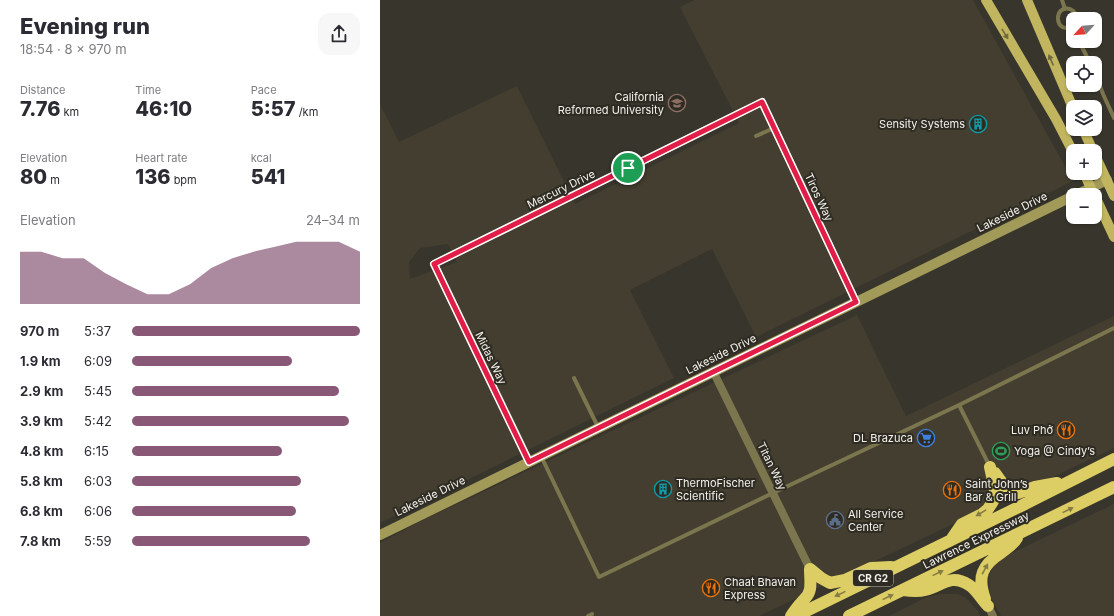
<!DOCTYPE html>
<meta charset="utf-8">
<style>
body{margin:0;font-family:Inter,sans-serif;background:#f7f7f7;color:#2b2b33;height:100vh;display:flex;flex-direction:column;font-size:15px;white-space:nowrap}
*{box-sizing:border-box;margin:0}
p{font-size:13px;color:#7c7c81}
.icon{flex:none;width:22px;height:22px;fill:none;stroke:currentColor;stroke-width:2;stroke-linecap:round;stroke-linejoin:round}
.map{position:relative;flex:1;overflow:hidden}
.details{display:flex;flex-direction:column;background:#fff;width:380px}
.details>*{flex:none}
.needle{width:26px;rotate:244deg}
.fabs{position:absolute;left:686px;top:12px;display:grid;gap:8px}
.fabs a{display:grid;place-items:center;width:36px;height:36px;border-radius:8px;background:#fff;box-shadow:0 1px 3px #0004;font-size:20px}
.pin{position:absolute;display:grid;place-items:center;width:34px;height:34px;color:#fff;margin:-17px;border:2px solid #fff;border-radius:50%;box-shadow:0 1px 4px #0007}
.round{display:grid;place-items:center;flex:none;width:42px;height:42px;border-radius:12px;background:#f7f7f7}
.overview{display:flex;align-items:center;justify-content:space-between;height:68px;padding:0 20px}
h1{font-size:22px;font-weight:800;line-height:30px}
.metrics{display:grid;grid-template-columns:repeat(3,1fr);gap:6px;height:68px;padding:4px 20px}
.metrics div{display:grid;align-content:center}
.metrics b{font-size:20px;font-weight:800}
.metrics small{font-size:11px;font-weight:400}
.metrics p{font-size:11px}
.chart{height:112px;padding:8px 20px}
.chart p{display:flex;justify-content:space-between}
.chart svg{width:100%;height:72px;margin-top:4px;fill:#885876;opacity:.7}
ul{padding:0 20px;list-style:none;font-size:13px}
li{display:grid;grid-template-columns:64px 48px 1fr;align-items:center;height:30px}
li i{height:10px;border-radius:5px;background:#885876}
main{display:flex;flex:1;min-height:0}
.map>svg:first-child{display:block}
.built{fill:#433e2f;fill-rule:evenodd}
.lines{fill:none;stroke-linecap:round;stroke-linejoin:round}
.lane{stroke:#7b764e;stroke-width:4}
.street{stroke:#7b764e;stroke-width:8}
.secondary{stroke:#a29a58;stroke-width:10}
.primary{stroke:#c1b55f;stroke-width:10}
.highway{stroke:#dcce64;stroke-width:12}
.oneway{fill:#70693d}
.oneway2{fill:#857c43}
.route-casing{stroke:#fff;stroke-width:8}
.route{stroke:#e11d48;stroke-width:5}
.labels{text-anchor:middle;stroke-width:4;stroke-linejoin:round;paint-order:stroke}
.shield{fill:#2e2b22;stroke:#b8b6af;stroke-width:1}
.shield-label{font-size:10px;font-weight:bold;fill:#f3f1eb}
.poi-label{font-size:11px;fill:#f3f1eb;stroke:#2e2b22;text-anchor:start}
.street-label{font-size:11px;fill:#f3f1eb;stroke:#2e2b22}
</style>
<main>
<section class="details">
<div class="overview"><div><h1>Evening run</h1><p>18:54 · 8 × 970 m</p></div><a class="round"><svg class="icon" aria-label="share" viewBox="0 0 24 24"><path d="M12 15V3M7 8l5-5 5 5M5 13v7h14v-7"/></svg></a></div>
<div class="metrics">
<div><p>Distance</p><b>7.76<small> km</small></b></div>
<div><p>Time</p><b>46:10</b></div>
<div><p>Pace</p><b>5:57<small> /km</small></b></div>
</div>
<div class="metrics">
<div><p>Elevation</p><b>80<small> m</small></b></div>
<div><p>Heart rate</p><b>136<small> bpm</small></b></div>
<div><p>kcal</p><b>541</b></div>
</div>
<div class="chart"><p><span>Elevation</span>24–34 m</p>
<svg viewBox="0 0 160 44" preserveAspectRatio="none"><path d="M0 44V12L10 12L20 16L30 16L40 25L50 32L60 38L70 38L80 32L90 22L100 16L110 12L120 9L130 6L140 6L150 6L160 12V44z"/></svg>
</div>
<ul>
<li><b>970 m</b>5:37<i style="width:100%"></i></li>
<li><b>1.9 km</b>6:09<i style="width:70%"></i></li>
<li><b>2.9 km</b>5:45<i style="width:91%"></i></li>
<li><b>3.9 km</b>5:42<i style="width:95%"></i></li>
<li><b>4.8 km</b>6:15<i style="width:66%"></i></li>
<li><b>5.8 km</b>6:03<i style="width:74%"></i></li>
<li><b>6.8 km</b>6:06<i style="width:72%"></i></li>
<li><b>7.8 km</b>5:59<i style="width:78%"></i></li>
</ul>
</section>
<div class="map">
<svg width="734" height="616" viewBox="0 0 734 616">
<rect width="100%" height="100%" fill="#38352c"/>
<!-- built -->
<path class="built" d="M314 0H593L693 181 376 337 332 249 250 290 294 378 0 523V104L19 142 137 86 195 204 359 123 300 7ZM68 244 77 262 30 279 29 262 40 248Z
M477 315 526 416 734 316V448L379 616H0V543L43 520Z
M734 504V616H621L610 596 609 576 617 560Z
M561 594H578L586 598 598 611 600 616H509L547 597Z"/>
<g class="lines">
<!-- lane -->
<path class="lane" d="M682 0 685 9
M693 26C674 36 673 4 690 9 695 11 696 14 697 19
M699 41 710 63
M715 73 723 94 734 118
M684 83 693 81
M376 136 394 128
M194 378 218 427
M579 405 609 465
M161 456 219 577 393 493 579 405 734 328
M208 616 212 614"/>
<!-- street -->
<path class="street" d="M333 371 430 569
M149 461 54 264 382 102 476 302
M608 606 613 616"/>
<!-- secondary -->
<path class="secondary" d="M696 195 727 180
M0 535 693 196"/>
<!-- primary -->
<path class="primary" d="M606 0 676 119 693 152
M647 0 693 108
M703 129 713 151
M715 155 734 196
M704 173 714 195
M715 196 734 237"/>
<!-- highway -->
<path class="highway" d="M615 473 625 487 634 492 638 493 655 487 677 483
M571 540 582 524 602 514 608 509 612 503 614 499 615 490 610 467
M430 569 441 578 450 583 465 580 491 568 511 567
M523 590C530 591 537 592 545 590 562 586 570 573 589 585 597 590 601 599 608 606
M605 599C597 577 602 565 621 553 627 548 633 545 637 538
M411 616C414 612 417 607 421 603 425 598 429 596 430 589 431 583 430 576 430 569
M416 616 643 505 734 459
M469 616 734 487"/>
</g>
<!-- one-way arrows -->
<defs><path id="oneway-solid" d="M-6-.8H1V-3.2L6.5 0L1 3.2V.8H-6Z"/></defs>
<g class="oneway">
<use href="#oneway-solid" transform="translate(625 34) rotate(59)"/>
<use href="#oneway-solid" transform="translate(671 60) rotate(-113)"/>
</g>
<g class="oneway2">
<use href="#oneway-solid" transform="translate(688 510) rotate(-26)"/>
<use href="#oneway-solid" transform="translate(601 513) rotate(149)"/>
<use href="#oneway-solid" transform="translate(605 569) rotate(-61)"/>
<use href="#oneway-solid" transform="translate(558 573) rotate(-26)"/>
<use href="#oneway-solid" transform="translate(460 594) rotate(154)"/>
<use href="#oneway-solid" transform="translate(508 597) rotate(-26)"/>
</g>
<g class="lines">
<defs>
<path id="route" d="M382 102 476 302 149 462 54 264Z"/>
</defs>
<!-- route casing -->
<use href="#route" class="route-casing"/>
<!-- route -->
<use href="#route" class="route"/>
</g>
<!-- icons -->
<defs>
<symbol id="school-ring" viewBox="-11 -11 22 22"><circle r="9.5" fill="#2e2b22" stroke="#8d6e63" stroke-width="1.5"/><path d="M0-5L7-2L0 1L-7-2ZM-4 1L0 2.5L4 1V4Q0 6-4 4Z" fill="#8d6e63"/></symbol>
<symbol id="building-ring" viewBox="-11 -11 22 22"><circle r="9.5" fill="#2e2b22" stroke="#0f9aa8" stroke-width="1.5"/><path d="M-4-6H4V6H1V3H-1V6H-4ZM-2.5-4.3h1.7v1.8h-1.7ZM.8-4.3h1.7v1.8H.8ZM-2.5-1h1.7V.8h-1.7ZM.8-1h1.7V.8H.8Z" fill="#0f9aa8"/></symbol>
<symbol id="restaurant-ring" viewBox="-11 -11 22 22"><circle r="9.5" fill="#2e2b22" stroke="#e8710a" stroke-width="1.5"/><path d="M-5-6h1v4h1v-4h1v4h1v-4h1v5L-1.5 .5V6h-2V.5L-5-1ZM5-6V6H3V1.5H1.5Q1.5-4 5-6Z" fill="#e8710a"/></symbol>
<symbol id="supermarket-ring" viewBox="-11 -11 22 22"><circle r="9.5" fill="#2e2b22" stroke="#3f7fe0" stroke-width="1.5"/><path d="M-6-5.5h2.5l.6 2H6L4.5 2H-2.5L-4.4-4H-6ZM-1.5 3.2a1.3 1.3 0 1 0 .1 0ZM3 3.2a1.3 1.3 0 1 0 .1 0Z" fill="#3f7fe0"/></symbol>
<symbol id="stadium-ring" viewBox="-11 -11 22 22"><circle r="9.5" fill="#2e2b22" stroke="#2e9e5b" stroke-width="1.5"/><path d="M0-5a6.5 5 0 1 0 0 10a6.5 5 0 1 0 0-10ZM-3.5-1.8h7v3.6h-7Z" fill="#2e9e5b"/></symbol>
<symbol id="civic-ring" viewBox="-11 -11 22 22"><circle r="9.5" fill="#2e2b22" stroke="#5c6f8a" stroke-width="1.5"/><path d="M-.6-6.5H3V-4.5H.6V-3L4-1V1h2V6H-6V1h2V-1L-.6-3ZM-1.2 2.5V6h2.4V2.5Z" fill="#5c6f8a"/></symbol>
</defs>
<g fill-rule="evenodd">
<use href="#school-ring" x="287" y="93" width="20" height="20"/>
<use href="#building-ring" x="588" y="114" width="20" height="20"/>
<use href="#restaurant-ring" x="676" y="420" width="20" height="20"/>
<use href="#supermarket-ring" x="536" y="428" width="20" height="20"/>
<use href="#stadium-ring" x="611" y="441" width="20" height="20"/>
<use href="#building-ring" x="273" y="479" width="20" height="20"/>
<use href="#restaurant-ring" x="562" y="480" width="20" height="20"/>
<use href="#civic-ring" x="445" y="510" width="20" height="20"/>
<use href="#restaurant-ring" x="321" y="578" width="20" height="20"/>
</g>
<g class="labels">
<!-- shield labels -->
<rect class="shield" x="473" y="570" width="40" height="16" rx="3"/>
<g class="shield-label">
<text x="493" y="582">CR G2</text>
</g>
<!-- poi labels -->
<g class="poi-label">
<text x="284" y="101" text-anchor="end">California<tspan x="284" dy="13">Reformed University</tspan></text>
<text x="585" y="128" text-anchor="end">Sensity Systems</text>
<text x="673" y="434" text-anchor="end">Luv Phở</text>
<text x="533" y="442" text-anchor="end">DL Brazuca</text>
<text x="634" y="455">Yoga @ Cindy’s</text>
<text x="296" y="487">ThermoFischer<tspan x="296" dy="13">Scientific</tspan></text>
<text x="585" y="488">Saint John’s<tspan x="585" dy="13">Bar &amp; Grill</tspan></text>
<text x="468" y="518">All Service<tspan x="468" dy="13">Center</tspan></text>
<text x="344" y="586">Chaat Bhavan<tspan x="344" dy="13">Express</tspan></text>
</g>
<!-- street labels -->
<g class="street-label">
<text transform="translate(181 189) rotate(-26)" y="4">Mercury Drive</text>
<text transform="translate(439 197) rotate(65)" y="4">Tiros Way</text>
<text transform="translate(632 212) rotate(-26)" y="4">Lakeside Drive</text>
<text transform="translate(341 354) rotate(-26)" y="4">Lakeside Drive</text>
<text transform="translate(111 358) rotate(64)" y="4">Midas Way</text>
<text transform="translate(392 466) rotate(64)" y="4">Titan Way</text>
<text transform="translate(50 496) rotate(-26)" y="4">Lakeside Drive</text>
<text transform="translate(596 540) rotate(-26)" y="4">Lawrence Expressway</text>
</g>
</g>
</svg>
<div class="fabs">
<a><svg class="needle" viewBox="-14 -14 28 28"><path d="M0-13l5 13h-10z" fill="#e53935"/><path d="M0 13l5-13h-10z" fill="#7c7c81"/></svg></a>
<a><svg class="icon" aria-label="locate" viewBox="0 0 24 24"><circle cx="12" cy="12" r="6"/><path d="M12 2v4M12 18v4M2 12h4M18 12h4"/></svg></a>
<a><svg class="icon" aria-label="layers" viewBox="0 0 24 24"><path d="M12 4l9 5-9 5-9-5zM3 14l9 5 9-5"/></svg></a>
<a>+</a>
<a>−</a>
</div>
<div class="pin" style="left:248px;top:168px;background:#1e9e55"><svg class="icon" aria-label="arrive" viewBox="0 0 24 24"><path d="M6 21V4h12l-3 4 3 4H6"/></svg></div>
</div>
</main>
